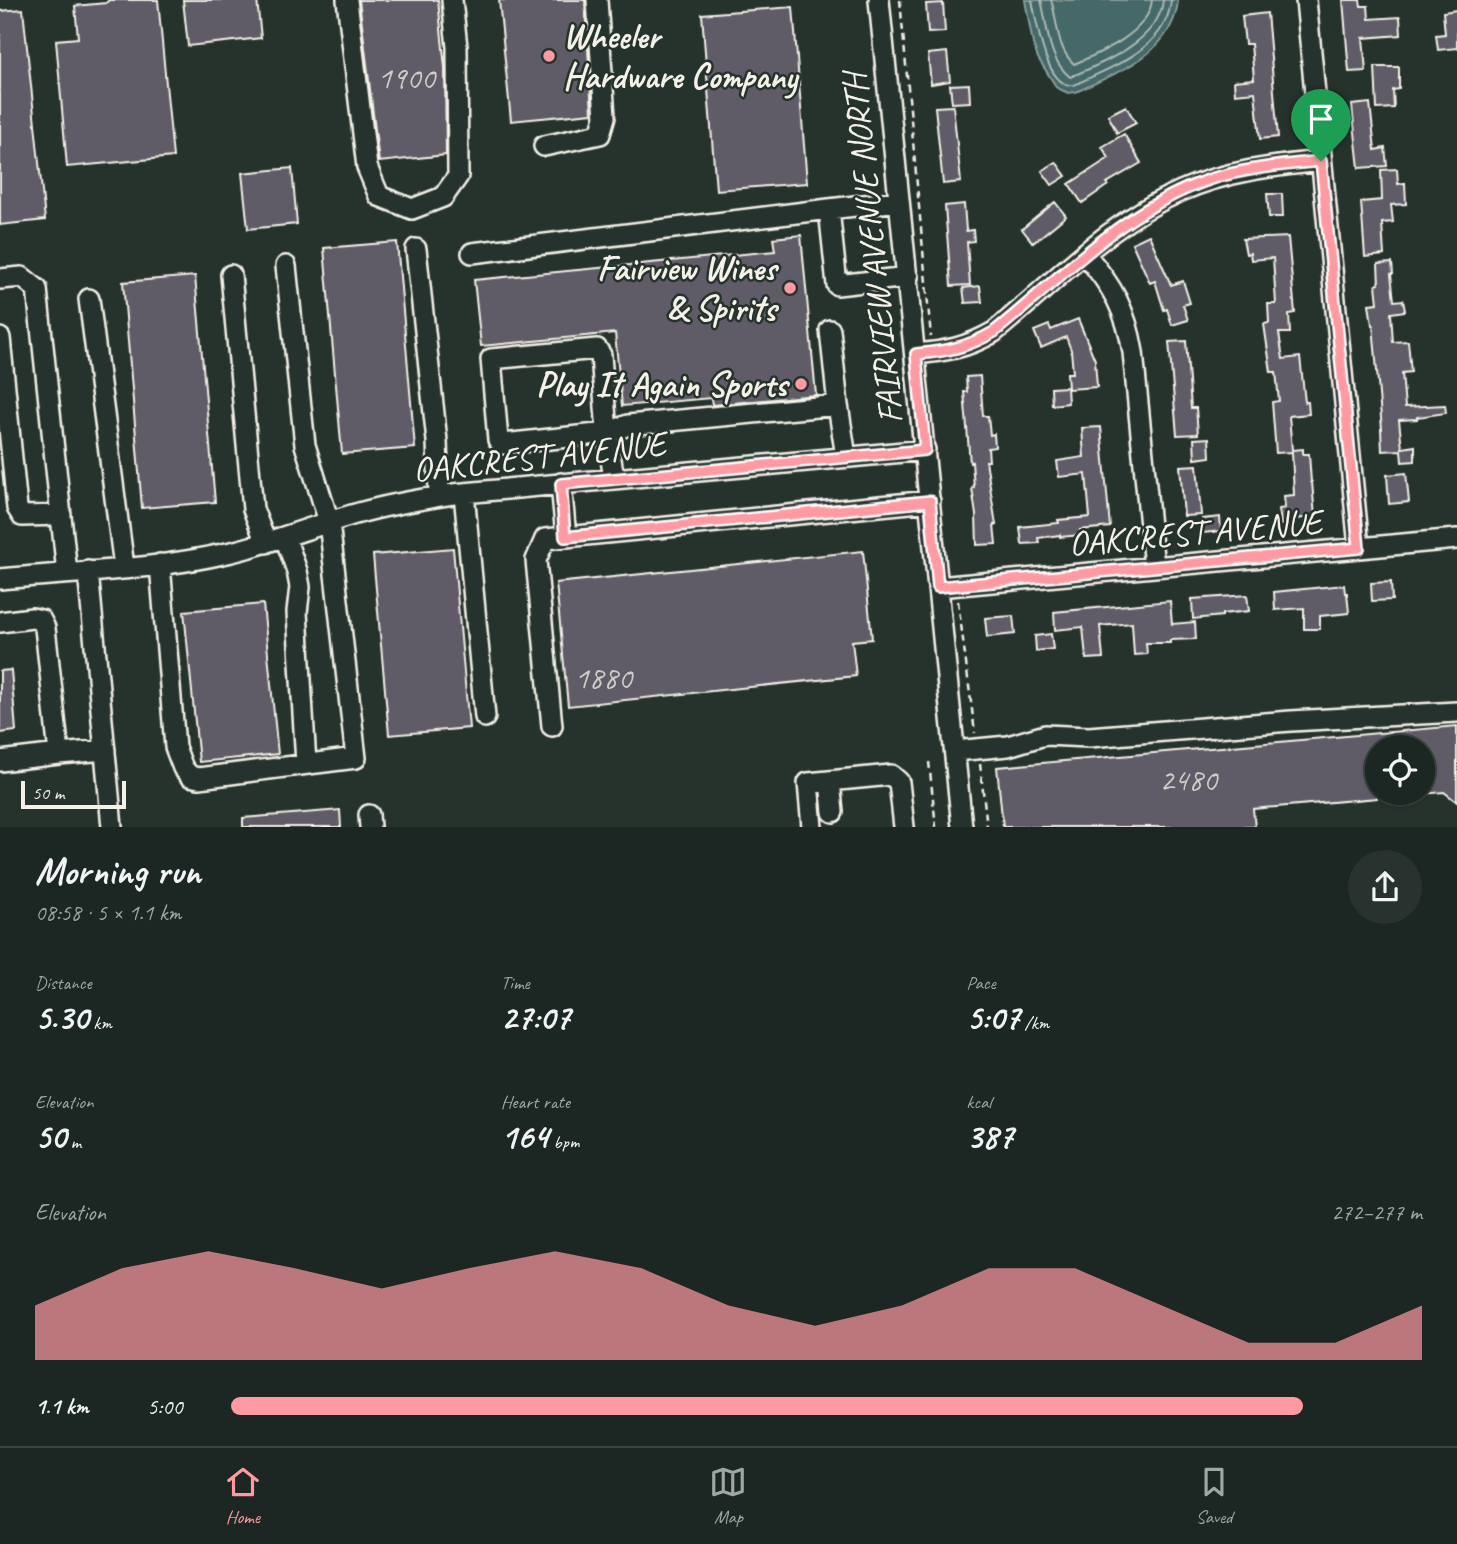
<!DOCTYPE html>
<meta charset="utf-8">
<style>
body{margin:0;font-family:Caveat,sans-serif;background:#29322f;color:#f1f3f6;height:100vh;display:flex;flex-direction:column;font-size:26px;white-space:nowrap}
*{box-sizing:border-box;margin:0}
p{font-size:23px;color:#a0a5a5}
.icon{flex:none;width:38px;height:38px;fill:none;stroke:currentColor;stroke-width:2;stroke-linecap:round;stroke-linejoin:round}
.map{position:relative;height:827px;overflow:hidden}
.details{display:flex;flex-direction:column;background:#1c2622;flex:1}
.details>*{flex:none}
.tools{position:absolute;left:1365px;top:735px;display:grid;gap:14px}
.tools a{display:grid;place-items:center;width:70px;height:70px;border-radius:50%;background:#1c2622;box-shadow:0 2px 5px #0004,0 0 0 2px #3a4340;font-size:35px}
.scale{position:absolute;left:21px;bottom:18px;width:105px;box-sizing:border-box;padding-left:7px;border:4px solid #f4f1e8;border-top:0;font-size:19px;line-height:24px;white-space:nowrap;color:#f4f1e8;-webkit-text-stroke:5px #26332d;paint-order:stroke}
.pin{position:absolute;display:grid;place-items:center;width:60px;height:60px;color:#fff;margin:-72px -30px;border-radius:50% 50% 50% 0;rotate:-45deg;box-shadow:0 0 7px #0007}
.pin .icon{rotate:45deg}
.round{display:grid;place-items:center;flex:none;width:74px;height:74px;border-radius:37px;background:#29322f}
.headline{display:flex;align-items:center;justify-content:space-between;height:119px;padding:0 35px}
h1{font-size:38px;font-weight:600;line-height:52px}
.figures{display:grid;grid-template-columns:repeat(3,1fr);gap:10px;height:119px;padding:7px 35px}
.figures div{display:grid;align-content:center}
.figures b{font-size:35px;font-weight:600}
.figures small{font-size:19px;font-weight:400}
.figures p{font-size:19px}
.chart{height:196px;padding:14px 35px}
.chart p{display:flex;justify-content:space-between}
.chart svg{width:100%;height:126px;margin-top:7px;fill:#ff9aa2;opacity:.7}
ul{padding:0 35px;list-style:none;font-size:23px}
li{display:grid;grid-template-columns:112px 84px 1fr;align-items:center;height:52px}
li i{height:18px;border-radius:9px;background:#ff9aa2}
.tab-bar{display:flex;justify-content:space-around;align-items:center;height:98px;border-top:2px solid #3a4340;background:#1c2622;font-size:19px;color:#a0a5a5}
.tab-bar a{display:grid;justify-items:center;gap:4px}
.tab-bar .current{color:#ff9aa2}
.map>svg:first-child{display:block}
.water{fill:#446868;stroke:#8a9f9b;stroke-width:2}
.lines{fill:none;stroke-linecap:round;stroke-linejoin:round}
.shore{stroke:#aebab5;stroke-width:2}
.building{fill:#5f5c67;stroke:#f4f1e8;stroke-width:2}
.minor-casing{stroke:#f4f1e8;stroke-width:24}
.path{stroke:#f4f1e8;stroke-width:2.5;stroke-dasharray:7 5;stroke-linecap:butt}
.minor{stroke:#26332d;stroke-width:19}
.route-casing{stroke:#fff;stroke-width:14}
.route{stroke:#ff9aa2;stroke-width:9}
.poi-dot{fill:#ff9aa2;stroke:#26332d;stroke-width:2.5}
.labels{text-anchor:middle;stroke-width:5;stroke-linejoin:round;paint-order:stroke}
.number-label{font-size:32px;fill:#cfccc8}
.poi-label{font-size:35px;font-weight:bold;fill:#f4f1e8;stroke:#26332d;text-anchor:end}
.street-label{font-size:35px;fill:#f4f1e8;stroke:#26332d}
</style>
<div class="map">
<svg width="1457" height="827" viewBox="0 0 1457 827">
<rect width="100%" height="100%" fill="#26332d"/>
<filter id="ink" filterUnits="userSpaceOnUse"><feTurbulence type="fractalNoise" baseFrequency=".0143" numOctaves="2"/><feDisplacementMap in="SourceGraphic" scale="14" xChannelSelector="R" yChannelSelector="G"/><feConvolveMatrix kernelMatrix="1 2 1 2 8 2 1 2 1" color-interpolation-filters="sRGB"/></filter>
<g filter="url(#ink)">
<!-- water -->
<path class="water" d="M1025 0H1178C1174 53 1116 73 1076 92L1068 93 1057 88 1038 58 1033 44Z"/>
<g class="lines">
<!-- shore -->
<path class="shore" d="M1032 0C1036 19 1046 90 1074 85 1111 67 1167 49 1171 0
M1041 0C1048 27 1047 58 1070 77 1102 64 1160 40 1163 0
M1051 0C1058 21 1056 48 1074 64 1100 53 1149 33 1152 0"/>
</g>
<!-- building -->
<path class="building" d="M109 0H158L173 157 67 167 56 40 78 38 75 6 106 3Z
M183 0H257L261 38 188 46Z
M359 0H438L445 68 446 155 379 162Z
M499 0H585L592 113 511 121Z
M1343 0H1360L1361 6H1368L1369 19 1400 17 1401 35 1363 38 1366 71 1349 72Z
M943 3 945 32 928 33 926 4Z
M793 7 807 183 716 190 702 14Z
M23 9 45 220 0 225V11Z
M1457 10V48L1438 50 1436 35 1445 34 1443 12Z
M1267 13 1278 137 1260 139 1255 92 1235 94 1234 81 1254 79 1251 44H1245L1242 16Z
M947 52 950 81 931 84 928 54Z
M1375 67H1399V89L1393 90 1394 108 1377 109Z
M969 84 970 102 952 103 950 85Z
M1370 103 1375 150 1385 148 1387 166 1359 168 1352 105Z
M953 106 961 182 943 184 935 107Z
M1126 106 1136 123 1117 133 1108 115Z
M1124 134 1141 163 1107 183 1108 185 1082 203 1069 184 1109 158 1102 147Z
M1056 162 1066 176 1052 185 1042 171Z
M292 168 297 224 248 229 242 173Z
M1397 169 1398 184 1405 183 1406 204 1391 205 1393 222 1382 223 1384 255 1365 257 1361 202 1382 200 1381 170Z
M1267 194H1282L1283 217H1269Z
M1055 202 1066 216 1033 243 1022 229Z
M964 204 966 231 973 230 974 241 967 242 970 285 951 286 945 206Z
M801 235 816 395 712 405 711 398 622 406 615 333 481 346 474 280 775 251 773 238Z
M1149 235 1171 285 1183 281 1190 303 1183 305 1188 320 1172 325 1167 309 1164 310 1155 281 1150 283 1132 243Z
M1288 237 1295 313 1289 314 1290 333H1279L1283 359 1300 357 1305 402H1308L1309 414 1289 416 1292 450 1303 449V454H1309L1311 482H1312L1315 517 1294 519 1295 524 1281 525 1279 509 1285 508 1284 496 1294 495 1292 452 1276 453 1272 402 1279 401 1276 372H1271L1264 324 1269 323 1268 304H1276L1273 258 1251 260 1250 253 1246 254 1243 239Z
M397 242 415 448 342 454 324 248Z
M1392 263 1393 274H1391L1394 301 1403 300 1405 311 1391 313 1393 342 1408 341 1411 372 1402 373 1405 407 1445 405 1446 413 1417 417V419L1399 420 1402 448 1415 446V461L1402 462 1401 450 1382 451 1381 429H1382L1373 325H1372L1369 304 1378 303 1376 285 1379 284 1378 264Z
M195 276 215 502 142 508 123 282Z
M980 286 982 302 965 303 963 288Z
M1078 319 1095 360 1097 387 1068 389 1067 373H1073L1071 350 1066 337 1041 348 1034 331 1049 325 1051 330Z
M1186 341 1191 408H1196L1198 434 1177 435 1169 342Z
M980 376 983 416H988L990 435 994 434 995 447 988 448 989 461H986L996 525H994L996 544 977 545 976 515 972 488 974 487 972 462 970 463 964 392H967L966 377Z
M1067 387 1068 403 1052 405 1051 388Z
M1101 427 1110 527 1080 530 1081 535 1060 537V535L1038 538 1039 543 1022 544 1020 527 1059 523 1058 520 1090 517 1086 474 1059 477 1057 461 1084 457 1082 428Z
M1209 438 1210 457 1195 459 1194 439Z
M1197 465 1201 515 1184 516 1180 466Z
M1406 473 1409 502 1389 504 1387 475Z
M1220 517 1221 531 1203 533 1202 519Z
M453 548 469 728 389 735 373 555Z
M863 551 872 639 852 641 856 676 568 706 556 583Z
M1391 582 1392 600 1372 601 1371 583Z
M1344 585 1345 593H1347L1349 613 1320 616V629H1304V608L1275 610 1274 592Z
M1247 595 1249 611 1222 614V616L1193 619 1192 599Z
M1170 601 1172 624 1195 622 1196 639 1170 640V643H1146L1147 654 1134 655 1132 623 1100 626 1103 658 1086 659 1083 627 1055 630 1054 612Z
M263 604 278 754 199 762 184 611Z
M1013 616 1015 634 987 637 985 618Z
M1051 634 1053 649 1036 651 1035 636Z
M11 670 16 731 0 733V671Z
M1457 726V802L1444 792 1423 794V747H1377V798L1253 809 1255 827H1003L997 767Z
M340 810 341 827H243V818Z"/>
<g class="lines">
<defs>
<path id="minor" d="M347 0 367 167 379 196 412 209 443 197 458 176 457 47 452 0
M879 0 962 827
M1306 0 1359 548
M544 146 600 134 605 117 597 0
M899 201 829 209 837 285 908 277
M416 249 437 441 439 496
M472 253 829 209
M1085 254C1113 287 1126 310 1133 352L1154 567
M231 275 253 509 266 543
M0 279 22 277 37 289 67 573
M89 299 124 567
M830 330 838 405
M0 338 17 508 22 516 61 515
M916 354C947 351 966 348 994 332 1054 283 1109 222 1181 191 1226 171 1273 166 1321 161
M614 479 607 433 503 444 498 440 491 359 597 349 601 355 607 433 628 425 838 405 846 457
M464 493 485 717
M285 537 297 571 300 587 297 612 306 764
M566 537 930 501
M160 564 175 747 183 768 190 776 199 778 356 758 329 522 305 445 286 266
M88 571 112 827
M0 579C74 572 155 570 227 553 272 543 315 525 359 513 390 504 422 499 453 494L925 450
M938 587 1457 539
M0 622 32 618 41 620 45 628 59 754 105 750
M552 726 536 560 545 539 566 537 561 483
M955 751 1008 746 1045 735 1089 737 1291 721 1457 712
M0 761 59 754
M830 781 833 812
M369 815 370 827
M812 827 808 783 891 775 899 782 904 827"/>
</defs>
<!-- minor casing -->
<use href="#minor" class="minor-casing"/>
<!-- path -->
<path class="path" d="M900 0 931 337
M958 601 975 733
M929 762 936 827
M980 764 987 827"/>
<!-- minor -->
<use href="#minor" class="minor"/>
</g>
</g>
<g class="lines" filter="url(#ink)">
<defs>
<path id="route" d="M1321 161 1359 548 938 587 930 501 565 537 561 484 925 450 916 354C947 351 966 348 994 332 1065 275 1122 209 1211 179 1246 168 1284 165 1321 161Z"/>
</defs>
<!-- route casing -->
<use href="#route" class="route-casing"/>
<!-- route -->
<use href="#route" class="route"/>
</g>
<!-- markers -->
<g class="poi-dot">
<circle cx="549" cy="56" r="7"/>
<circle cx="790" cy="288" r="7"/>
<circle cx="801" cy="384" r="7"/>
</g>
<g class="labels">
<!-- number labels -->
<g class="number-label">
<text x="406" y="88">1900</text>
<text x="603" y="688">1880</text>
<text x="1188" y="790">2480</text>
</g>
<!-- poi labels -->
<g class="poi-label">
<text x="563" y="48" text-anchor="start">Wheeler<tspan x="563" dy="40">Hardware Company</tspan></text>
<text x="776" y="280">Fairview Wines<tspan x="776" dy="40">&amp; Spirits</tspan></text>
<text x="787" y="396">Play It Again Sports</text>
</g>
<!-- street labels -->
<g class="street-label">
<text transform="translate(872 249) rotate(-96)" y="12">FAIRVIEW AVENUE NORTH</text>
<text transform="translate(539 456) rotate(-6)" y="12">OAKCREST AVENUE</text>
<text transform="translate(1195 532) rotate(-5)" y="12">OAKCREST AVENUE</text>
</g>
</g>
</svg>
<div class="tools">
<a><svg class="icon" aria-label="locate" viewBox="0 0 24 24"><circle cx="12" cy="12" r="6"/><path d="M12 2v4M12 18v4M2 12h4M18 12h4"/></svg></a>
</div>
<div class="scale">50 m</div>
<div class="pin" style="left:1321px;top:161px;background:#1e9e55"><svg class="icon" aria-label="arrive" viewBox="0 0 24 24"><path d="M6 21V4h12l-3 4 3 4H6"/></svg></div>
</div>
<section class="details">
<div class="headline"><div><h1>Morning run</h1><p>08:58 · 5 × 1.1 km</p></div><a class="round"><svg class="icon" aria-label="share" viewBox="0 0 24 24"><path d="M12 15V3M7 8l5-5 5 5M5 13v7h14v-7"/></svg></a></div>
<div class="figures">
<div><p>Distance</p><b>5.30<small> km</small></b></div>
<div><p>Time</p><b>27:07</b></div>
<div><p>Pace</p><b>5:07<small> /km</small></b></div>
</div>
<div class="figures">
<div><p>Elevation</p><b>50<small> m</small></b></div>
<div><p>Heart rate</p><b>164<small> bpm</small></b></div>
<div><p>kcal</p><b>387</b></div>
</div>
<div class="chart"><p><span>Elevation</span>272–277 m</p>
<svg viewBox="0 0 160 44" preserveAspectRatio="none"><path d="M0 44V25L10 12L20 6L30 12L40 19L50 12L60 6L70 12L80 25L90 32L100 25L110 12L120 12L130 25L140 38L150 38L160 25V44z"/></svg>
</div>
<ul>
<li><b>1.1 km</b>5:00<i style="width:90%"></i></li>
</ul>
</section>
<nav class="tab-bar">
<a class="current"><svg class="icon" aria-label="home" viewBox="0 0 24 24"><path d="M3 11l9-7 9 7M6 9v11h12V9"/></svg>Home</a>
<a><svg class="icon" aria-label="map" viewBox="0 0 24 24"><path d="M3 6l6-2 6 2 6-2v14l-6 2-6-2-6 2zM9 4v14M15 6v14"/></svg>Map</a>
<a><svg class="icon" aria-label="saved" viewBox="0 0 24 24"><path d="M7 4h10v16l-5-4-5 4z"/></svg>Saved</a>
</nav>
